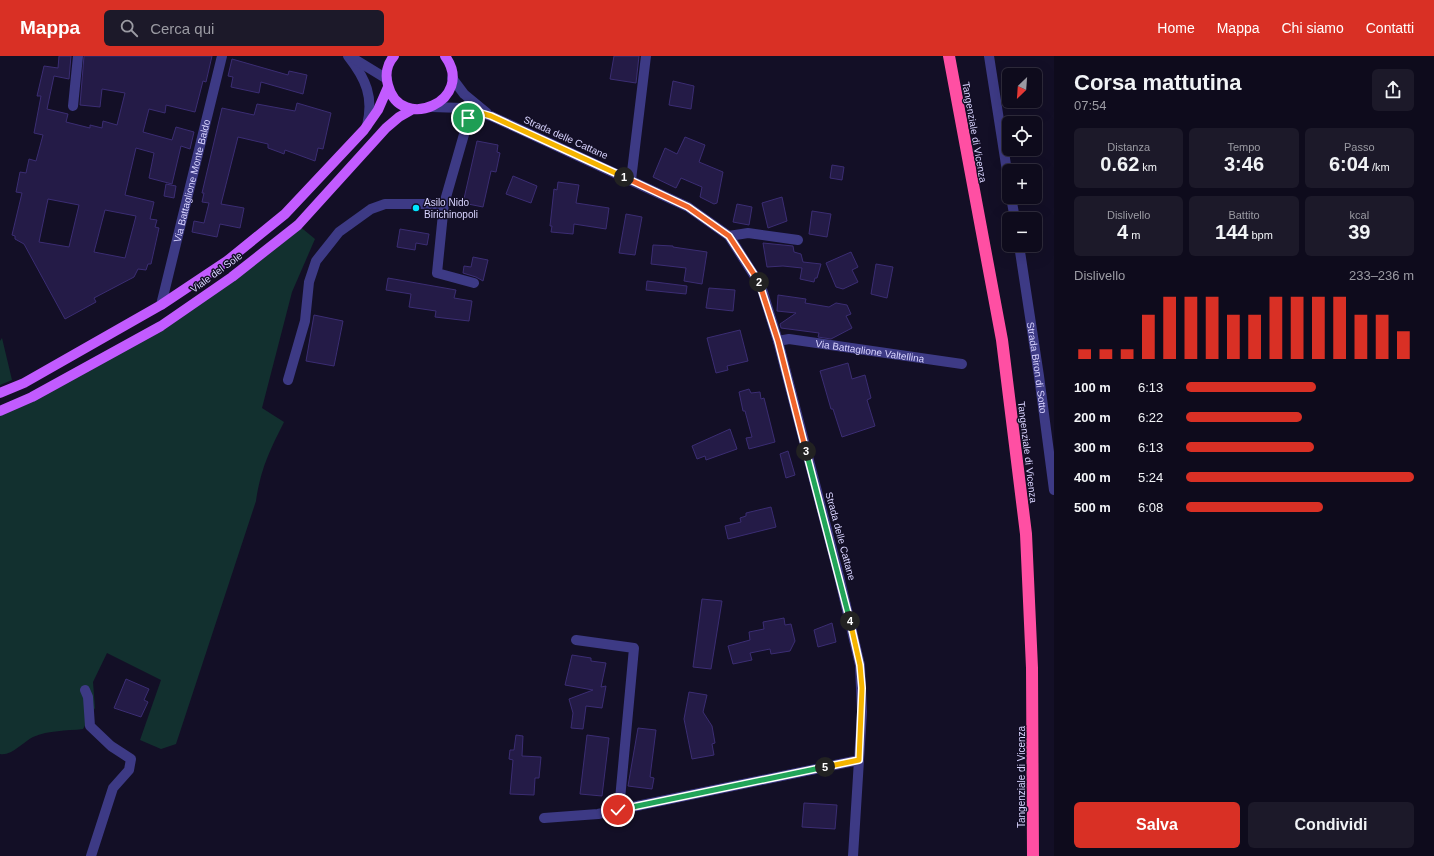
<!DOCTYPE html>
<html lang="it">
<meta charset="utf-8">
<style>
body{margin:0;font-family:Arial,sans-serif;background:#1c1929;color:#f1f3f6;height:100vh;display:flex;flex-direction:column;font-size:15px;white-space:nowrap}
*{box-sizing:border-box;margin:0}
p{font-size:13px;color:#9b9ba3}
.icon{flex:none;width:22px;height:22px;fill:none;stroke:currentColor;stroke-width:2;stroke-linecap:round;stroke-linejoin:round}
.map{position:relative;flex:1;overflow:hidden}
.side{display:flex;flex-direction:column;background:#0e0b1c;width:380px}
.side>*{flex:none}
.needle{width:26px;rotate:205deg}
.tools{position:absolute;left:1002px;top:12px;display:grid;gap:8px}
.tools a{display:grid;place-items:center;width:40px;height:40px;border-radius:6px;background:#0e0b1c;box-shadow:0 4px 16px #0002,0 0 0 1px #2e2b3b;font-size:20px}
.pin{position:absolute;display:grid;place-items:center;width:34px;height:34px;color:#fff;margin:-17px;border:2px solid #fff;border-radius:50%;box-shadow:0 1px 4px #0007}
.km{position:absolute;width:20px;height:20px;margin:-10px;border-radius:50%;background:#222;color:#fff;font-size:11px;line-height:20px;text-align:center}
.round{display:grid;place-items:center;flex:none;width:42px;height:42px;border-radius:6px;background:#1c1929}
.headline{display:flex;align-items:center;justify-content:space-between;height:68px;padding:0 20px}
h1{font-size:22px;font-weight:800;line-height:30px}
.metrics{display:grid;grid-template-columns:repeat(3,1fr);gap:6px;height:68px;padding:4px 20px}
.metrics div{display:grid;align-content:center;border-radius:6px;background:#1c1929;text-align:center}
.metrics b{font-size:20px;font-weight:800}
.metrics small{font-size:11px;font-weight:400}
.metrics p{font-size:11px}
.chart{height:112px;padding:8px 20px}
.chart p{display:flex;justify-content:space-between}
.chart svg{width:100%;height:72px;margin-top:4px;stroke:#d93025;stroke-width:6}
.primary-button{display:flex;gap:8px;margin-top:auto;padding:8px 20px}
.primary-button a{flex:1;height:46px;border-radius:6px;background:#d93025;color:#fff;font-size:16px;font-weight:800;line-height:46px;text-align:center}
.primary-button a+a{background:#1c1929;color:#f1f3f6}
ul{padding:0 20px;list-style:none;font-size:13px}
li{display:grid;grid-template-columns:64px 48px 1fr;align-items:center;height:30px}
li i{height:10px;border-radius:5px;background:#d93025}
header{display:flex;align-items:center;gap:24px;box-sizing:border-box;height:56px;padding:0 20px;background:#d93025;color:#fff}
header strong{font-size:19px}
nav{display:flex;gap:22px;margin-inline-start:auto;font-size:14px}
.search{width:280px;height:36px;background:#1c1929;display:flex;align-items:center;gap:10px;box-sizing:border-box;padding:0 14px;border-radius:6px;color:#9b9ba3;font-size:15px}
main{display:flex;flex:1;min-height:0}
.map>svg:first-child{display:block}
.green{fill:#12302f}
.building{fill:#241b47;stroke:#3b2d73;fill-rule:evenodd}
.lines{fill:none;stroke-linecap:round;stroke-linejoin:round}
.minor{stroke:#3d3a85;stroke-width:10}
.major{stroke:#c25bff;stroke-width:10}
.highway{stroke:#ff4fa3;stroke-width:12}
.split-1-casing{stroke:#fff;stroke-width:8}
.split-2-casing{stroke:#fff;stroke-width:8}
.split-3-casing{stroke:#fff;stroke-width:8}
.split-4-casing{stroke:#fff;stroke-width:8}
.split-5-casing{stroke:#fff;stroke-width:8}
.split-6-casing{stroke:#fff;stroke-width:8}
.split-1{stroke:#f5b400;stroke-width:5}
.split-2{stroke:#f0652b;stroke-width:5}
.split-3{stroke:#f0652b;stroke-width:5}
.split-4{stroke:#22a559;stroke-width:5}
.split-5{stroke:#f5b400;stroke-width:5}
.split-6{stroke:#22a559;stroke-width:5}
.poi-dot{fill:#00e5ff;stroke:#130f26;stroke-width:1.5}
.labels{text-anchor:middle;stroke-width:3;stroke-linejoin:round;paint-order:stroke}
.street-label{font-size:10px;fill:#d9d4ff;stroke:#130f26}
.poi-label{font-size:10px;fill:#d9d4ff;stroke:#130f26;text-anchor:start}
</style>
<header>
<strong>Mappa</strong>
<div class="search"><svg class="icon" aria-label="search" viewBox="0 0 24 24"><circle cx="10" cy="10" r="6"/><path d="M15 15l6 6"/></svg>Cerca qui</div>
<nav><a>Home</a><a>Mappa</a><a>Chi siamo</a><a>Contatti</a></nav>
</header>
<main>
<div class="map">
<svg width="1054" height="800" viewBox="0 0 1054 800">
<rect width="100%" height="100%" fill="#130f26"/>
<!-- green -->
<path class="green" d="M298 169 315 183 292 236 262 352 284 366C269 396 261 412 256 445L176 688 161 693 140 684 161 624 107 597 93 626 95 652 83 673C66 675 49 674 33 681 23 686 12 700 0 698V355L161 270Z
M2 282 12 324 0 329V285Z"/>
<!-- building -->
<path class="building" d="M59 0H71L69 23 54 20 47 53 68 58 66 66 90 72V69L102 72 103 65 117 69 125 37 102 33 100 51 80 49 84 0H212L206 26 203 25 195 56 166 49 165 57 149 53 143 76 172 84 176 71 194 76 190 93 181 90 172 128 149 122 154 97 136 92 125 139 154 146 150 163 157 164 155 171 159 172 151 208H148L146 214 138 213 134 221 94 242 96 246 65 263 24 188 15 183V180L12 179 22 137 16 136 20 116 26 117 29 103 36 105 43 79 34 77 41 40H37L44 10 58 12ZM48 143 79 149 69 191 39 186ZM105 154 136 160 125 202 94 196Z
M614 0H639L636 27 610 23Z
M232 3 288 19 289 15 307 19 303 38 261 26 259 37 231 31 233 21 228 20Z
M673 25 694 30 691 53 669 49Z
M297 47 331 57 323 93 318 92 315 105 285 94 284 98 279 96 268 92V88L238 81 221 148 244 152 240 172 220 168 217 181 192 176 194 165 204 167 209 147 202 146 204 137H202L222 52 254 59 257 48 295 55Z
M685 81 705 89 699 106 723 116 717 147 714 148 700 141 702 131 681 122 676 132 653 121 665 92 677 98Z
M477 85 498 89 497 96 500 97 496 116 491 115 483 151 463 147Z
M832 109 844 111 842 124 830 122Z
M513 120 537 130 531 147 506 138Z
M558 126 579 129 576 147 609 152 606 173 574 168 573 178 551 176 552 170H550L554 133 557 134Z
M166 128 176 130 174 142 164 140Z
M782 141 787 165 768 172 762 147Z
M737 148 752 151 749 169 733 166Z
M812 155 831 158 827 181 809 178Z
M626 158 642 161 635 199 619 197Z
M400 173 429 178 427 189 416 187 415 194 397 191Z
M763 187 793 190 794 196 801 198 803 206 821 208 817 222H815L814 226 800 223 802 212 783 210 767 211Z
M653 189 673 190V191L707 196 702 228 684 225 686 212 651 208Z
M851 196 858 211 852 214 858 226 843 233 836 231 826 207Z
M473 201 488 204 483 225 476 221 463 217 464 210 471 211Z
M876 208 893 211 887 242 871 238Z
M388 222 456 234 454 242 472 245 469 265 435 261 436 255 409 251 411 238 386 234Z
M647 225 687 230 686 238 646 234Z
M709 232 735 234 733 255 706 252Z
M778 239 806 243 805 247 829 251 836 247 847 249 851 258 846 260 852 272 831 283 818 281 819 277 781 272 780 268 796 257 777 255Z
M314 259 343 265 334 310 306 305Z
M740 274 748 305 727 310 728 314 716 317 707 282Z
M848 307 852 323 865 319 871 342 867 344 875 370 842 381 833 353H831L820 315Z
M749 333 751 337 760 336 761 343 764 342 775 386 749 393 746 382 752 381 745 355H743L739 336Z
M730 373 737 393 706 404 705 400 697 403 692 390Z
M788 395 795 419 786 422 780 398Z
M771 451 776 471 728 483 725 470 741 466 740 462 746 460V457Z
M702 543 722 545 711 613 693 611Z
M784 562 785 569 791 568 795 585 790 595 771 598 770 593 750 597 752 604 733 608 728 590 750 584 749 576 764 573 763 566Z
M832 567 836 586 818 591 814 574Z
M572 599 591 602V605L606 607 601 631 606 630 602 652 586 650 583 673 571 672 573 657 569 643 593 634 565 629Z
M126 623 149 633 144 644 148 646 141 661 114 652Z
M689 636 707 639 703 656 712 670 715 687 712 688 714 699 692 703 684 663Z
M638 672 656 674 650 721 654 722 652 733 628 730Z
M516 679 523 680 522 700 541 701 539 722H535L534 739 510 738 513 704 509 703 510 694H514Z
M587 679 609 682 602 740 580 738Z
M804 747 837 749 835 773 802 771Z"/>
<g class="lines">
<!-- minor -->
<g class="minor">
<path d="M348 0C366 23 374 41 367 70"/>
<path d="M989 0 1009 128"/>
<path d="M351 1 387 23"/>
<path d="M452 22 464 38 487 57"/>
<path d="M73 50 78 0"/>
<path d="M432 51 462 52 491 60 688 151 729 180 761 230 778 285 839 520 860 609 862 656 853 800"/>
<path d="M471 54 444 148 437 217 474 227"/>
<path d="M631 124 646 0"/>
<path d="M1011 141 1015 163"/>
<path d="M729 180 748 177 798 184"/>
<path id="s1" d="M1019 189 1039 320 1054 434"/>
<path id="s2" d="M161 249 222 0"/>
<path id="s3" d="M778 285 789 283 962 308"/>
<path d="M288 324 305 265 309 226 316 205 339 176 371 153 385 148H444"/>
<path d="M576 584 634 592 619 754"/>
<path d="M85 634 88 641 90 670 111 690 131 703 129 714 113 732 91 800"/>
<path d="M544 762 598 758 859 704"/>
</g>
<!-- major -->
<path class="major" d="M394 0C387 8 385 19 388 29 400 78 477 44 445 0
M0 337 24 327 161 249 227 205 285 158 364 74 378 54 388 31
M0 355 32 341 161 270 232 221 298 169 386 72 399 61 413 53"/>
<!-- highway -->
<path class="highway" d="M949 0 1002 284 1026 478 1032 612 1033 800"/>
</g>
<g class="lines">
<defs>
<path id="split-1" d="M468 62 471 54 491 60 624 121"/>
<path id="split-2" d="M624 121 688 151 729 180 759 226"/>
<path id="split-3" d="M759 226 778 285 806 395"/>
<path id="split-4" d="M806 395 850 565"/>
<path id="split-5" d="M825 711 859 704 862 632 860 609 850 565"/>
<path id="split-6" d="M618 754 825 711"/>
</defs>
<!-- split-1 casing -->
<use href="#split-1" class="split-1-casing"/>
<!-- split-2 casing -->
<use href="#split-2" class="split-2-casing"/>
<!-- split-3 casing -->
<use href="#split-3" class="split-3-casing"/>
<!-- split-4 casing -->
<use href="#split-4" class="split-4-casing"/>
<!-- split-5 casing -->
<use href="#split-5" class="split-5-casing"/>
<!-- split-6 casing -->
<use href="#split-6" class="split-6-casing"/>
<!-- split-1 -->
<use href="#split-1" class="split-1"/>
<!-- split-2 -->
<use href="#split-2" class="split-2"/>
<!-- split-3 -->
<use href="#split-3" class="split-3"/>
<!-- split-4 -->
<use href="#split-4" class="split-4"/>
<!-- split-5 -->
<use href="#split-5" class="split-5"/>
<!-- split-6 -->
<use href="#split-6" class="split-6"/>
</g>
<!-- markers -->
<circle class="poi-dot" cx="416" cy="152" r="4"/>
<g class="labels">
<!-- street labels -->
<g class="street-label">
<text transform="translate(975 76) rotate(80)" y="4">Tangenziale di Vicenza</text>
<text transform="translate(566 81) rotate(24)" y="4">Strada delle Cattane</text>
<text dy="4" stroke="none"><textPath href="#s2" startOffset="128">Via Battaglione Monte Baldo</textPath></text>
<text transform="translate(216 216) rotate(-36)" y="4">Viale del Sole</text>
<text dy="4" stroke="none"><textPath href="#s3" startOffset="93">Via Battaglione Valtellina</textPath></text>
<text dy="4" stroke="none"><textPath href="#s1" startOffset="124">Strada Biron di Sotto</textPath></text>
<text transform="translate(1028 396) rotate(83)" y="4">Tangenziale di Vicenza</text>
<text transform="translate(841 480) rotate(75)" y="4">Strada delle Cattane</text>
<text transform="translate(1021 721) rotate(-90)" y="4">Tangenziale di Vicenza</text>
</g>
<!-- poi labels -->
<g class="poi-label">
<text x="424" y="150">Asilo Nido<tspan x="424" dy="12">Birichinopoli</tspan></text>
</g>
</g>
</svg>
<div class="tools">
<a><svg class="needle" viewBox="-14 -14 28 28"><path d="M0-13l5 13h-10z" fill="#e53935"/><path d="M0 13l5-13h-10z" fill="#9b9ba3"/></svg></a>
<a><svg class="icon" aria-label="locate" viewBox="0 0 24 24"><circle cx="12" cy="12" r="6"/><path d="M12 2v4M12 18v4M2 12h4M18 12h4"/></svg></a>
<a>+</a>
<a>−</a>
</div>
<div class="pin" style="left:468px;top:62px;background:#1e9e55"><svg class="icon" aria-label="arrive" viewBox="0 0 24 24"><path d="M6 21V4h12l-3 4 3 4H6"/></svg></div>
<div class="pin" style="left:618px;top:754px;background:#d93025"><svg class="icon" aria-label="check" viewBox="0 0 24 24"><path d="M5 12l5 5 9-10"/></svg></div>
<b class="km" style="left:624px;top:121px">1</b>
<b class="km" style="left:759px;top:226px">2</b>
<b class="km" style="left:806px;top:395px">3</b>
<b class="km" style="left:850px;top:565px">4</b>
<b class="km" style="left:825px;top:711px">5</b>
</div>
<section class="side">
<div class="headline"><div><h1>Corsa mattutina</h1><p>07:54</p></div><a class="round"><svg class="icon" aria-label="share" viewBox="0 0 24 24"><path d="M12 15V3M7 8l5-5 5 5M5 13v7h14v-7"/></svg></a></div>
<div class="metrics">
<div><p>Distanza</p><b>0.62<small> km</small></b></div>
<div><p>Tempo</p><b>3:46</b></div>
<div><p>Passo</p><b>6:04<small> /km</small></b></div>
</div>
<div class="metrics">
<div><p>Dislivello</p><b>4<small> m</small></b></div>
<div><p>Battito</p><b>144<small> bpm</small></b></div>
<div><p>kcal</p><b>39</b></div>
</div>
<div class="chart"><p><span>Dislivello</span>233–236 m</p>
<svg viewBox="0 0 160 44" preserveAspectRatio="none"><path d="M5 44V38M15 44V38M25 44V38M35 44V17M45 44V6M55 44V6M65 44V6M75 44V17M85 44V17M95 44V6M105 44V6M115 44V6M125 44V6M135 44V17M145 44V17M155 44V27"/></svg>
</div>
<ul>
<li><b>100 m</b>6:13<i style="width:57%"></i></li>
<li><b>200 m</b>6:22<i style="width:51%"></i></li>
<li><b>300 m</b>6:13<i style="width:56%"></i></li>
<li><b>400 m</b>5:24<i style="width:100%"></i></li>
<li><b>500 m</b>6:08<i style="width:60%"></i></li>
</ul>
<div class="primary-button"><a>Salva</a><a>Condividi</a></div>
</section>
</main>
